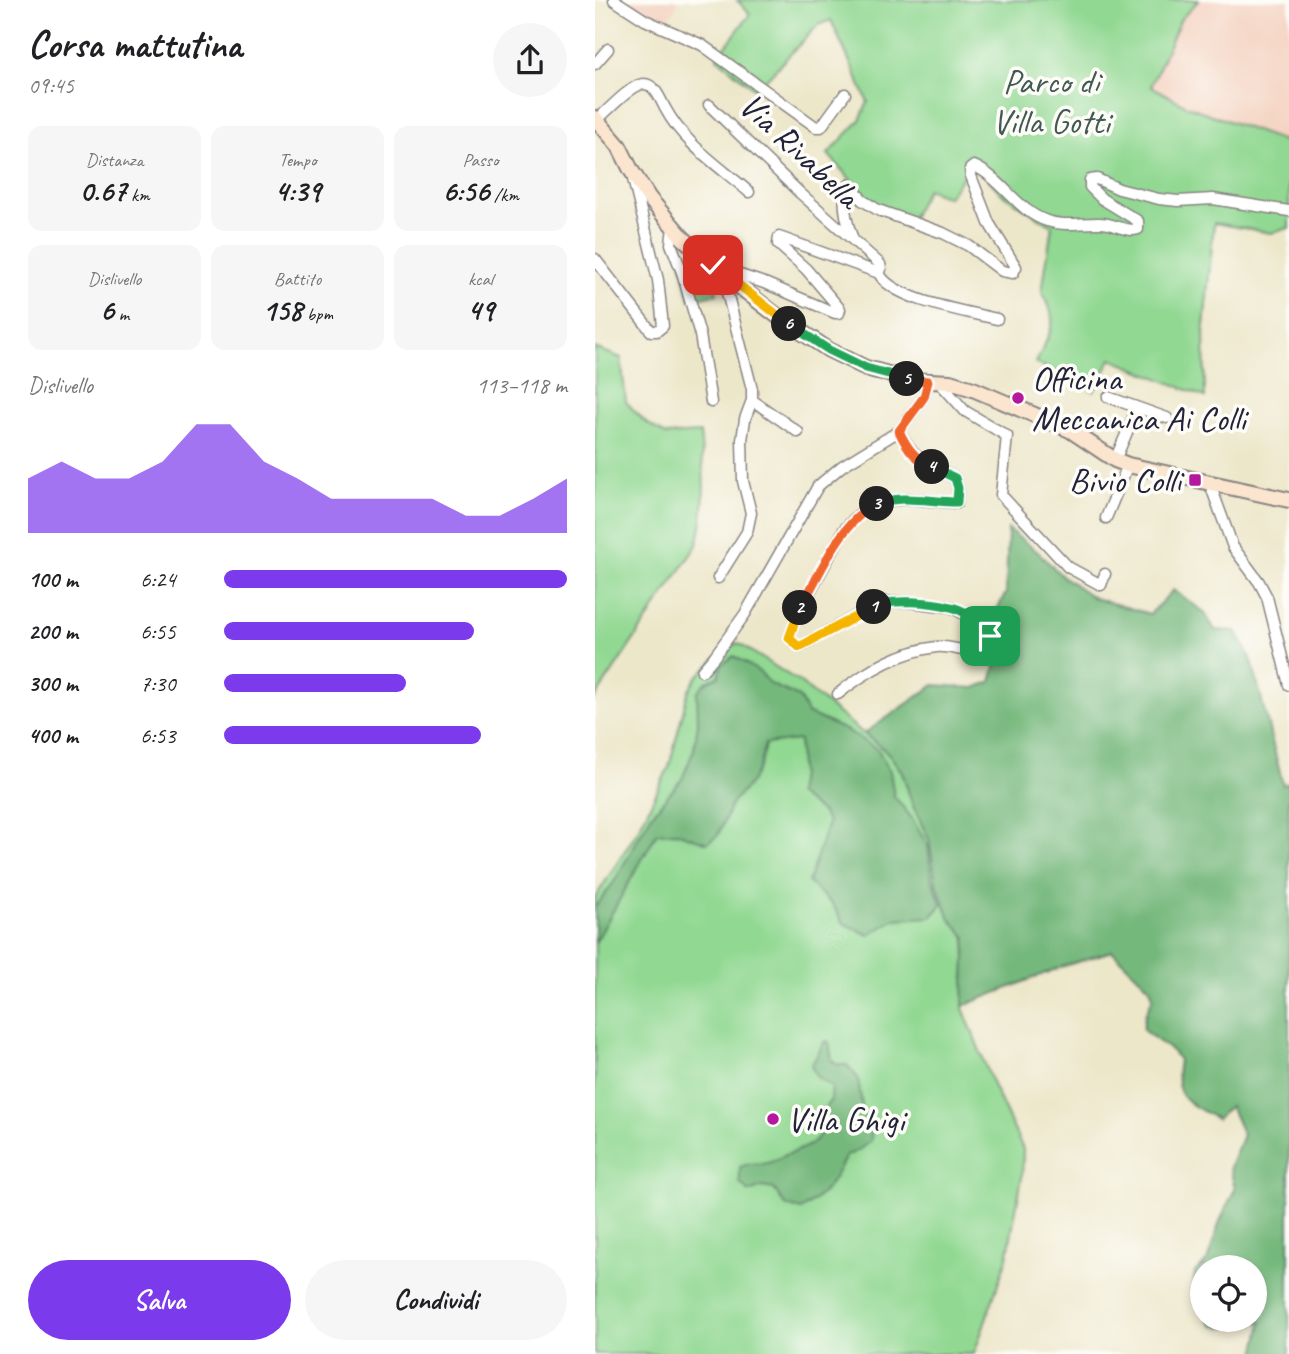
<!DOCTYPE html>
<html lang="it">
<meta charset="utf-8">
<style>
body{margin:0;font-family:Caveat,sans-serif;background:#f6f6f6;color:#202124;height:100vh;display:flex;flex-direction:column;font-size:26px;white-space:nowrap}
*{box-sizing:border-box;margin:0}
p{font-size:23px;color:#757577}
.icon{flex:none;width:38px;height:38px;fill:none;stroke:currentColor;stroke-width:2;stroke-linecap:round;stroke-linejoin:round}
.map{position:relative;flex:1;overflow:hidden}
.sheet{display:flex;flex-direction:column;background:#fff;width:595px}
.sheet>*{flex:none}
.controls{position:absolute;left:595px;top:1255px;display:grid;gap:14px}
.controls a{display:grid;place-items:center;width:77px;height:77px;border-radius:50%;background:#fff;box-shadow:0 4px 10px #0003;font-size:35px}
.pin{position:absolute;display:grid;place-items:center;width:60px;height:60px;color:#fff;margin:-30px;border-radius:14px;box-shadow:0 4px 10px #0006}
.km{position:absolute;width:35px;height:35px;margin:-18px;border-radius:50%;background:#222;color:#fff;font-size:19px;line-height:35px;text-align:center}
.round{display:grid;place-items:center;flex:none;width:74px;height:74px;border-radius:37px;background:#f6f6f6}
.summary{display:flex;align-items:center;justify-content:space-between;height:119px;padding:0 28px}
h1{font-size:38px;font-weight:600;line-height:52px}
.stats{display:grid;grid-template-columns:repeat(3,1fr);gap:10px;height:119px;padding:7px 28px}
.stats div{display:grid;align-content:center;border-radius:14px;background:#f6f6f6;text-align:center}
.stats b{font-size:30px;font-weight:600}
.stats small{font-size:19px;font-weight:400}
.stats p{font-size:19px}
.chart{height:196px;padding:14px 28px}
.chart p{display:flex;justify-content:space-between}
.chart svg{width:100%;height:126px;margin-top:7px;fill:#7c3aed;opacity:.7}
.cta{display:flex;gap:14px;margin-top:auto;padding:14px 28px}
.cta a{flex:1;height:80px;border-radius:42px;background:#7c3aed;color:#fff;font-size:28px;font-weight:600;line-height:80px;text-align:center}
.cta a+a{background:#f6f6f6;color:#202124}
ul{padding:0 28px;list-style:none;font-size:23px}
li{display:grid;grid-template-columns:112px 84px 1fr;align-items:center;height:52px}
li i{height:18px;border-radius:9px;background:#7c3aed}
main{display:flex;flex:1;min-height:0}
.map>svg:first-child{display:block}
.built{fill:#f4d3c1}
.green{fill:#91d892;stroke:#5a7d66;stroke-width:2}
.forest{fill:#74b87c;stroke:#4b6d5c;stroke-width:2}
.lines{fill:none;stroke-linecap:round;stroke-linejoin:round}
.minor-casing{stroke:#888482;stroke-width:13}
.secondary-casing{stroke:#888482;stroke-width:18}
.minor{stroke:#fff;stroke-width:10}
.secondary{stroke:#fbe5cf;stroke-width:14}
.split-1-casing{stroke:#fff;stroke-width:14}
.split-2-casing{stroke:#fff;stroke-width:14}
.split-3-casing{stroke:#fff;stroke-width:14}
.split-4-casing{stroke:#fff;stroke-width:14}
.split-5-casing{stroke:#fff;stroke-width:14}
.split-6-casing{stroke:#fff;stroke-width:14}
.split-7-casing{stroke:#fff;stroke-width:14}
.split-1{stroke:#22a559;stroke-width:9}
.split-2{stroke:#f5b400;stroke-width:9}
.split-3{stroke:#f0652b;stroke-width:9}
.split-4{stroke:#22a559;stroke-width:9}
.split-5{stroke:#f0652b;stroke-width:9}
.split-6{stroke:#22a559;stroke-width:9}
.split-7{stroke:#f5b400;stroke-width:9}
.poi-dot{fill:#b5179e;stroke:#fdfcf7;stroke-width:2.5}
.labels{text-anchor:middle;stroke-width:7;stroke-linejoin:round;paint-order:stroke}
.park-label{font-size:35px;fill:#435955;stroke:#fdfcf7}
.street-label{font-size:35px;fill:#22223b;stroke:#fdfcf7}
.poi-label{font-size:35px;fill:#22223b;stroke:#fdfcf7;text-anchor:start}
</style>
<main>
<section class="sheet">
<div class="summary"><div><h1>Corsa mattutina</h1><p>09:45</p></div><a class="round"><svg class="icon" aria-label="share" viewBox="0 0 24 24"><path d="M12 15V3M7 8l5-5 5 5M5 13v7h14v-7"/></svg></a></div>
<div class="stats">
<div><p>Distanza</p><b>0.67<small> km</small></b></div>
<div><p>Tempo</p><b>4:39</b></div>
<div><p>Passo</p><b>6:56<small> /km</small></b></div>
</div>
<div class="stats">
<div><p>Dislivello</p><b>6<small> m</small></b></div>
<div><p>Battito</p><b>158<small> bpm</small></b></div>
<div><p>kcal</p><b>49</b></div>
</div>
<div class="chart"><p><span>Dislivello</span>113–118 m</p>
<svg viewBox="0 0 160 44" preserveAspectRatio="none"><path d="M0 44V25L10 19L20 25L30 25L40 19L50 6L60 6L70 19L80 25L90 32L100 32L110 32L120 32L130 38L140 38L150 32L160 25V44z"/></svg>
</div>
<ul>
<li><b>100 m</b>6:24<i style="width:100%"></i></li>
<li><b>200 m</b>6:55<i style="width:73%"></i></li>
<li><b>300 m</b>7:30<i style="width:53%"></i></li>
<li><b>400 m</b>6:53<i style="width:75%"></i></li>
</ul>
<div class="cta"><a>Salva</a><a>Condividi</a></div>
</section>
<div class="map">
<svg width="694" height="1354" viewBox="0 0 694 1354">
<rect width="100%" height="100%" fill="#fdfcf7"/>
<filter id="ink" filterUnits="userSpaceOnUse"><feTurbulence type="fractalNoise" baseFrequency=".0143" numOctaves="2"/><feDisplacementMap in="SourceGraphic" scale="14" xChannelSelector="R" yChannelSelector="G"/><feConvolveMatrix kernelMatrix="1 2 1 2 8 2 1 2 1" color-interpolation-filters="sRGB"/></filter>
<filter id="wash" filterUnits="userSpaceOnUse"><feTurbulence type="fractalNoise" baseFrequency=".00686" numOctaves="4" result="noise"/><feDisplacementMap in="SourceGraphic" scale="28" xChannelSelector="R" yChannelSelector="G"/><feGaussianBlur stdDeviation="1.57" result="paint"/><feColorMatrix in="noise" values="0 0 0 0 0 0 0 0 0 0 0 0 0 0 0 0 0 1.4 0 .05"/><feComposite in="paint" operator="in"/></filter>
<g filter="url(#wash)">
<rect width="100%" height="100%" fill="#ede7ca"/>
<!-- built -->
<path class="built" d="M26 0H84L77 14 67 22 61 21Z
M604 0H694V143L592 106 555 86 585 20Z"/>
<!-- green -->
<path class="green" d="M142 0H604L585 20 556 86 592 106 694 143V228L676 233 619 223 609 327 610 397 516 359 499 391 441 363C455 332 466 323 447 292L457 226 407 194 378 163 353 197 332 189 316 219 289 209 273 200 233 154 265 120 273 102 236 20 223 25 161 90 122 58 155 14Z
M84 253C99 264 118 274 122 293L95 300Z
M0 348 26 358 31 402 50 422 71 435 105 433C109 472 112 507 102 545L0 698Z
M143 643 203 681 294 754 307 772 318 806 334 839 341 882 355 919 371 937 368 1008 399 1087 428 1149 427 1177 412 1258 379 1354H0V898L43 830 74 767 93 692 101 678 129 650Z"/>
<!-- forest -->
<path class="forest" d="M413 529 444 553 466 575 499 598 555 614 578 590 609 612 620 630 641 631 657 661 688 785 694 783V1354H660L667 1322 635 1327 618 1326 613 1320H660V1267H607V1311L602 1304 598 1290 600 1272 612 1261 625 1221 640 1189 635 1167 648 1135 635 1106 622 1119C592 1102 577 1098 584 1060L577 1051 548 1030 550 1015 558 997 555 988 517 951 466 967 368 1006 371 937 355 919 341 882 334 839 318 806 307 772 294 754 270 733 339 685 379 688 396 682 403 656 400 613 411 593Z
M139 656 166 673 175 684 204 697 212 713 253 731 283 750 295 771 299 796 316 817 333 846 337 879 347 905 336 917 300 919 274 935 249 924 238 905 213 882 233 823 227 813 202 794 205 774 204 740 170 744 165 765 154 785 138 801 123 835 112 843 81 832 62 833 0 943V907L19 882 57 814 87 779 99 749 103 723 102 692 111 682 124 676 127 664Z
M230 1041 234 1042 237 1061 243 1065H252L263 1078 268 1113 277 1124 276 1141 262 1151 251 1156C237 1184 232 1192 206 1210L190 1205 179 1189 167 1187 154 1192 145 1183V1167C158 1161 160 1165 172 1163 179 1162 186 1156 193 1154 217 1145 231 1141 226 1112L236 1100 237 1087 222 1077 216 1066Z"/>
</g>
<g filter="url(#ink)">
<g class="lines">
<defs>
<path id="minor" d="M19 0 50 20 107 45 221 127H226L250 94
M0 64 13 49
M114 105 205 193 285 264 286 269 284 273 184 237 183 244 211 269 245 309 244 313H240L172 284 127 269
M2 120C11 112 38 83 49 84 60 84 65 99 70 108 89 144 123 165 154 192
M78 227 76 244 87 272 105 335 116 402
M257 237C251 221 248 206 250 189L254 185 258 187 267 200 283 210 348 233 374 246 407 271 418 273 421 267 394 223 376 176 375 169 379 166C407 178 423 212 452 221 470 227 488 222 506 223 519 223 531 233 543 229V221L507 199 495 187V180L502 179 524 189 564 199 583 201 618 199 694 211
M0 259 56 331H62L68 326 63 280 38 179
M284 273C296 300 374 312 402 319
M344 382 370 411 412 436 406 495 473 567 506 585 510 574
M513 397 572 418
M157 400 203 432
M520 460 542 409
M615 484 638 547 664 582 672 597 694 685
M511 518 533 465
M123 578 152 532 156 513 148 481 147 440 150 419 157 400V389L127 273
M107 671 119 657 150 614 223 486 247 466 304 431 329 397 333 381
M243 694C271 671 304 652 341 647 354 645 372 654 384 650 393 647 395 636 395 628L356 607 313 602H287L204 647 194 638 204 611 249 530 262 516 275 507 290 501 313 499 362 503 363 488 360 478C332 464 318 460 304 431"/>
<path id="secondary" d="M0 118 24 146 36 170 54 198 88 238 127 273 185 318 234 350 271 368 315 380 355 382 378 389 475 430 520 460 533 465 694 500"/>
</defs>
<!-- minor casing -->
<use href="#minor" class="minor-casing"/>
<!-- secondary casing -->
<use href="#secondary" class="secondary-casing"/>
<!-- minor -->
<use href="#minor" class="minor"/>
<!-- secondary -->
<use href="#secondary" class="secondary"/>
</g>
</g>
<g class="lines" filter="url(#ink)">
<defs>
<path id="split-1" d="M279 607C294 598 338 602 356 607 369 610 383 620 395 628V636"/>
<path id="split-2" d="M205 608 194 638 204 647 279 607"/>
<path id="split-3" d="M205 608C225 575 246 519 282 504"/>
<path id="split-4" d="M282 504C306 494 336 502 362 502L363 488 360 478 337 467"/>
<path id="split-5" d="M312 379 333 381 329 397 304 431C312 448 319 458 337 467"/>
<path id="split-6" d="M194 324 234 350 271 368 312 379"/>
<path id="split-7" d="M118 265 194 324"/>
</defs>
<!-- split-1 casing -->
<use href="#split-1" class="split-1-casing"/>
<!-- split-2 casing -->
<use href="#split-2" class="split-2-casing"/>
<!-- split-3 casing -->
<use href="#split-3" class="split-3-casing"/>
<!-- split-4 casing -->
<use href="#split-4" class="split-4-casing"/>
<!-- split-5 casing -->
<use href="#split-5" class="split-5-casing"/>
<!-- split-6 casing -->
<use href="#split-6" class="split-6-casing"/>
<!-- split-7 casing -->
<use href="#split-7" class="split-7-casing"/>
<!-- split-1 -->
<use href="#split-1" class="split-1"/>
<!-- split-2 -->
<use href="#split-2" class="split-2"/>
<!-- split-3 -->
<use href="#split-3" class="split-3"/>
<!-- split-4 -->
<use href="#split-4" class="split-4"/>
<!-- split-5 -->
<use href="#split-5" class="split-5"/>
<!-- split-6 -->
<use href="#split-6" class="split-6"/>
<!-- split-7 -->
<use href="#split-7" class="split-7"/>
</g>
<!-- markers -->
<g class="poi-dot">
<circle cx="423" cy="398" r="7"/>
<rect x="593" y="473" width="14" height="14" rx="3.5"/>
<circle cx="178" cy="1119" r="7"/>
</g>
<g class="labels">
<!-- park labels -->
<g class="park-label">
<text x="456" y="93">Parco di<tspan x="456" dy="40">Villa Gotti</tspan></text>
</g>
<!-- street labels -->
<g class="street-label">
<text transform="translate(205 150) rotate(43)" y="12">Via Rivabella</text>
</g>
<!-- poi labels -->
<g class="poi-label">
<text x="437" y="390">Officina<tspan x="437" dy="40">Meccanica Ai Colli</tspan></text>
<text x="586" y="492" text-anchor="end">Bivio Colli</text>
<text x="192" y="1131">Villa Ghigi</text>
</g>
</g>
</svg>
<div class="controls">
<a><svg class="icon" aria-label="locate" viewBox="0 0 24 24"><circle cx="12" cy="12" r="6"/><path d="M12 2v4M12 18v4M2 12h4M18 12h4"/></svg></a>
</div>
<div class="pin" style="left:395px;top:636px;background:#1e9e55"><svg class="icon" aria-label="arrive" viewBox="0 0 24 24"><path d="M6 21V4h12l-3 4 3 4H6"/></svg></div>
<div class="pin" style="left:118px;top:265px;background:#d93025"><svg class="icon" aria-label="check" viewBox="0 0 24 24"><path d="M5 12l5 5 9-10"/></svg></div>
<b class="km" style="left:279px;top:607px">1</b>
<b class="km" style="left:205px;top:608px">2</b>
<b class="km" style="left:282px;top:504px">3</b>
<b class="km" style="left:337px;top:467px">4</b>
<b class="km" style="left:312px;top:379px">5</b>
<b class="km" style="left:194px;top:324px">6</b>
</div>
</main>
